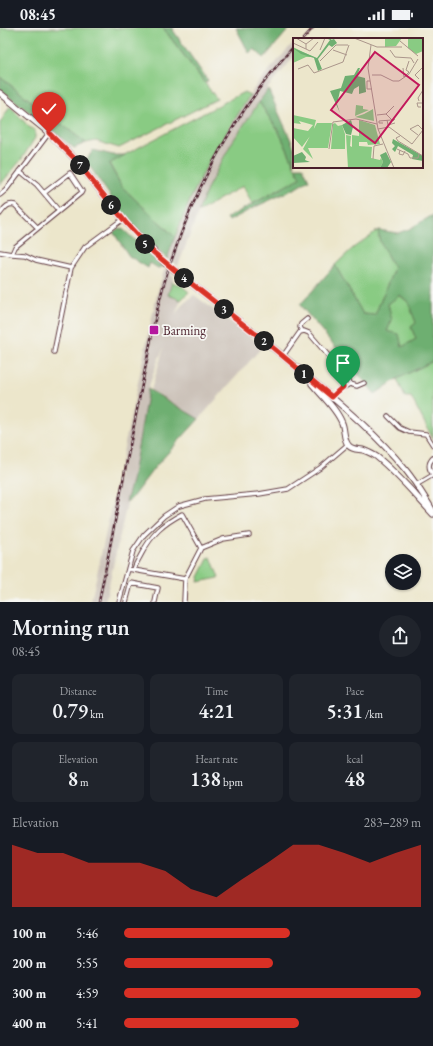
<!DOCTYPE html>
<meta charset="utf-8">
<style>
body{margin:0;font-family:"EB Garamond",serif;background:#20242c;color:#f1f3f6;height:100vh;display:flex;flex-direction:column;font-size:15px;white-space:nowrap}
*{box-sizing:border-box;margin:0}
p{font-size:13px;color:#9ea1a6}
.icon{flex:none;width:22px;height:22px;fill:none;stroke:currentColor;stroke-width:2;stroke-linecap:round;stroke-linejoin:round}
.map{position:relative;height:574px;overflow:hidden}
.side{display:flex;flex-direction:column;background:#171b24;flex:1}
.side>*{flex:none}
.fabs{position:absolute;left:385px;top:526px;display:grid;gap:8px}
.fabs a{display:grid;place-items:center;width:36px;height:36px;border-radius:50%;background:#171b24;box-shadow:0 1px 3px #0004;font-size:20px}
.pin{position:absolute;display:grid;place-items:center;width:34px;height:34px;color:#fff;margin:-41px -17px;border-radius:50% 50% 50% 0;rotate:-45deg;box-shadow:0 0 4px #0007}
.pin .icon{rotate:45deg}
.km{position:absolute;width:20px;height:20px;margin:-10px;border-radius:50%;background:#222;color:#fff;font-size:11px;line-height:20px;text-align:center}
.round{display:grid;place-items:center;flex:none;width:42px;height:42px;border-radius:21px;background:#20242c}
.summary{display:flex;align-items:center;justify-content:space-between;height:68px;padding:0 12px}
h1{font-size:22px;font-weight:600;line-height:30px}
.stats{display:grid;grid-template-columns:repeat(3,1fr);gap:6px;height:68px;padding:4px 12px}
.stats div{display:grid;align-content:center;border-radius:8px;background:#20242c;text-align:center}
.stats b{font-size:20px;font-weight:600}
.stats small{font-size:11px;font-weight:400}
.stats p{font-size:11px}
.chart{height:112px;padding:8px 12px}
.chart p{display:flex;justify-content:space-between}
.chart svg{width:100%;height:72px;margin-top:4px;fill:#d93025;opacity:.7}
ul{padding:0 12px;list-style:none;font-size:13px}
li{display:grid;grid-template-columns:64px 48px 1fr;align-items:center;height:30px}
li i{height:10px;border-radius:5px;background:#d93025}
.status{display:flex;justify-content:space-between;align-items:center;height:28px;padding:0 20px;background:#171b24;direction:ltr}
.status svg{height:11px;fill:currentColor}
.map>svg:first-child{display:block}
.industrial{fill:#ccc2b9}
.green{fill:#89cb83;stroke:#6a7557}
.forest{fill:#6eaf71;stroke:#5c674e;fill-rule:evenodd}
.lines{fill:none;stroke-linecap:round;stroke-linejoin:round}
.minor-casing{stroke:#623d43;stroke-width:5.5}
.secondary-casing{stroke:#623d43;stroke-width:7}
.minor{stroke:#fff;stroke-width:3.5}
.secondary{stroke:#fff;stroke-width:5}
.rail-casing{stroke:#4a1f2b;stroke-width:2.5}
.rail{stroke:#f6f6f2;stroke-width:1;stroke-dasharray:3;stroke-linecap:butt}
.secondary-bridge-casing{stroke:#623d43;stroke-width:7;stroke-linecap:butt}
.secondary-bridge{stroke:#fff;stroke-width:5}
.route-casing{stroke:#fff;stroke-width:8}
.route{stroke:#d93025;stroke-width:5}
.poi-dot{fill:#b5179e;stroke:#f6f6f2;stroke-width:1.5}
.labels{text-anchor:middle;stroke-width:3.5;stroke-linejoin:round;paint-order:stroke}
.poi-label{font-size:13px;fill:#4a1f2b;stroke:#f6f6f2;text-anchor:start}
.inset-road{fill:none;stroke:#ab968b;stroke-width:1}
.view{fill:#c2185b;fill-opacity:0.15;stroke:#c2185b;stroke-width:2}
.inset-edge{fill:none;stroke:#4a1f2b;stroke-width:2}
</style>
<div class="status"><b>08:45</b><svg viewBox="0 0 49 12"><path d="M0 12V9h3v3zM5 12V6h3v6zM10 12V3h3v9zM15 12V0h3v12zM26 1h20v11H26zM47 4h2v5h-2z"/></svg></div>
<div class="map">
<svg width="433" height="574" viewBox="0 0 433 574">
<rect width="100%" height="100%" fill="#f6f6f2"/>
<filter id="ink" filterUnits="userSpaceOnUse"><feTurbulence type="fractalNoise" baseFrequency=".025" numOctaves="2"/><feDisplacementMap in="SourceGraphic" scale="8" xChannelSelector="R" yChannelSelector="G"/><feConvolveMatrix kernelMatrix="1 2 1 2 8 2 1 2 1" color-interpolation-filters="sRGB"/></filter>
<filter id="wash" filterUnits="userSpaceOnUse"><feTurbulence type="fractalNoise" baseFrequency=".012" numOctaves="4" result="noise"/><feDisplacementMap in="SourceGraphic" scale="16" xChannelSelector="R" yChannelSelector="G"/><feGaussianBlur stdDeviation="0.9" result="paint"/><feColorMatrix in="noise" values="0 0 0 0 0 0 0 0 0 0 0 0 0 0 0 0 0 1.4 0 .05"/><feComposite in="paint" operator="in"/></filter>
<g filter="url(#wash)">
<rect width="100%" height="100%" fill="#ece6cb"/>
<!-- industrial -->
<path class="industrial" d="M294 14V29L267 61 231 116 208 159 178 238 167 231 190 172 210 131 236 88 257 56Z
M165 240 174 249 168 267 181 272 175 287 181 278 194 267 263 318 199 391 151 362 164 319 157 335 148 361 132 453 105 574H91L157 266Z"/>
<!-- green -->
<path class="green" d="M0 0H163L217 71 119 120 96 113 86 115 0 49Z
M244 64 250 67 210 131 190 172 175 209 122 159 109 135Z
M259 74 279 104 294 136V139H295L301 150 252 176 243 158 218 172 198 184 208 159 231 116Z
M10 78 29 99 35 102V110L21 132 0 157V95Z
M378 202 380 214 394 240 375 287 363 286 335 237 353 220Z
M172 254 182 258 189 264 181 272 168 267Z
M399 267 408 274 417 295 411 299 416 311 402 319 387 303 392 292 388 276Z
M433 333V411L411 369H405L397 351Z
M211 529 219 550 198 554 199 549 208 531Z"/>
<!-- forest -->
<path class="forest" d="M163 0H174L173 2 208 53 205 55Z
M236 0H290L264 30 254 21 249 25Z
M0 49 86 115 74 120 0 61Z
M268 61 294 119V136L279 104 259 74Z
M93 122 113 127H125L109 136 122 159 175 209 167 231 126 191 86 133Z
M295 139H303L309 152 296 160 253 180 229 193 227 190 300 150Z
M433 187V333L397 351 375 366 300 277 335 237 363 286 375 287 394 240 380 214 378 202 398 205 409 201ZM400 267 408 274 416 295 411 299 416 311 402 319 399 306 387 303 392 292 388 276Z
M119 200 124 202 163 239 158 240 150 235 148 240 129 228 113 204Z
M148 361 199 391 155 439 131 471 126 474 132 453Z"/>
</g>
<g filter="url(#ink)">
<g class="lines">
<defs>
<path id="minor" d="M20 143 37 157 59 183
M0 167 6 162 49 105
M0 186C4 181 7 175 15 177L38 200
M0 224 12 226 25 227 36 232 71 240
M12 226 15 219 81 165 82 163 70 145 44 165
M302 303 300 299 301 296 307 291
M54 324 71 240 85 219 123 191
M283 328 300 304 304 303 309 305 349 352 350 356 340 361 332 369
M350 356 357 358 364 355
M388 388 400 400 409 404 426 406 433 417
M433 430C428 435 428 441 433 446
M416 457 433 447
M128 541 185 551 201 520
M134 542C135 536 139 531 142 525 152 506 163 496 182 486L201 520 223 511 249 507
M119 574 128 541 133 523 144 507 164 488 179 478 205 471 259 466 288 461 320 440 347 417
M126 574 131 555 158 560 155 574
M184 574 185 551"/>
<path id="secondary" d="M0 65 49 105 74 130 127 196 165 235
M183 249C222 280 262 310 300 342 336 373 374 403 404 440 415 453 424 468 433 483
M312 356C322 368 336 380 342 395 345 402 343 412 349 418 353 422 358 421 363 422 368 424 373 426 377 429 398 446 415 467 433 486"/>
</defs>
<!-- minor casing -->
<use href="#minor" class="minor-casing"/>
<!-- secondary casing -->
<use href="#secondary" class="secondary-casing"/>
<!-- minor -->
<use href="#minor" class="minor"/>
<!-- secondary -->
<use href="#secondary" class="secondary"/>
<defs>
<path id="rail" d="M303 11 313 0
M99 574 153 301C158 277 164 252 173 228 199 151 240 78 294 18"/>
</defs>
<!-- rail casing -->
<use href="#rail" class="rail-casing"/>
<!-- rail -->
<use href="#rail" class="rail"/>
<defs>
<path id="secondary-bridge" d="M165 235 183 249"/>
</defs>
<!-- secondary-bridge casing -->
<use href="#secondary-bridge" class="secondary-bridge-casing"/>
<!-- secondary-bridge -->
<use href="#secondary-bridge" class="secondary-bridge"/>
</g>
</g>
<g class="lines" filter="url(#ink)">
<defs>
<path id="route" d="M49 105 74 130 127 196 153 224 183 249 266 314 332 369 337 364 343 359"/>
</defs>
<!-- route casing -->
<use href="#route" class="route-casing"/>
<!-- route -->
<use href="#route" class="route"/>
</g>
<!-- markers -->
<rect class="poi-dot" x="149" y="297" width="10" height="10" rx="2"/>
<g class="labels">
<!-- poi labels -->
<g class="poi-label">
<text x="163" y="307">Barming</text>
</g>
</g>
<!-- overview -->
<g transform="translate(293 10)">
<rect width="130" height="130" fill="#ece6cb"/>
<path d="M92 0H109L103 8 92 9ZM115 0H130V13L123 16 115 10ZM0 9 10 14 21 19H13L0 25ZM63 67 70 68V71L76 72 62 78ZM80 71 81 83 62 79 71 76ZM0 77 23 82 20 94 9 109 0 99V90L15 93 20 87 6 83 8 86 0 85ZM66 82 82 87 87 106 75 107 74 104H66V108L79 109 78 120 87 122 88 120 90 124 87 130H55L53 97 58 98 57 108 59 109V97L66 98ZM24 85H39L35 110H15L20 121 10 111ZM42 85 45 88 49 87 52 96V111H38L40 86Z" fill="#89cb83"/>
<path d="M33 0H39L38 2 41 1 44 5 39 9 36 7 25 21 29 31 25 33 21 20 8 16 0 10 24 20 37 2ZM65 30H67L64 38 72 40 73 54 66 56V48L61 51 59 56 47 53 44 66 47 75 37 53 48 50 52 38 61 37ZM58 82 60 89 58 97 53 96 49 87ZM100 101 130 118V123L119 121 120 117 105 108 102 114 99 111 102 108 99 105ZM9 114 13 119 12 122 17 124 0 125V118ZM93 114 98 124 94 130 71 129 87 130 90 124 87 117Z" fill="#6eaf71"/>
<path class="inset-road" d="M3 0 13 6 21 0M61 0 84 9H109M107 3 125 18M0 5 13 11M13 6V11L17 13 25 4M78 7 75 30 85 91 101 130M27 12 32 0M40 12 54 17M97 12 102 19 118 20 121 25M27 23 43 7H55M110 30 111 39 116 34 113 32 116 23M5 31 15 27 21 35 50 24 56 7M79 37H88L100 43H106L116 36 125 21M126 41 122 37 130 29M77 43H74V51H79M126 63 125 60 130 52M128 69H125L124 65H130M93 76 100 83 102 81M84 77 93 76 101 68M94 82 95 87 102 85M90 85H86V83L98 82M85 91 96 89 119 106 130 92M125 97 117 91 125 87 130 92M107 98 103 100 105 103 130 118M36 111 40 84 63 81 84 86M104 111 115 116 117 120H125L126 116M107 112 106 116 110 117 112 113M80 121 81 108 90 106"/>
<path class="view" d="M82 14 126 47 82 105 38 72Z"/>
<rect width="130" height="130" class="inset-edge"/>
</g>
</svg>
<div class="fabs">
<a><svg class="icon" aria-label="layers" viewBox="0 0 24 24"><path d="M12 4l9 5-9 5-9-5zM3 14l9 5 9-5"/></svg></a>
</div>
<div class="pin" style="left:343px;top:359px;background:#1e9e55"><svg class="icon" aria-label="arrive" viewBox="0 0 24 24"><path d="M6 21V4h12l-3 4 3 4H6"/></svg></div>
<div class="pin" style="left:49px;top:105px;background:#d93025"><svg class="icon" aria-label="check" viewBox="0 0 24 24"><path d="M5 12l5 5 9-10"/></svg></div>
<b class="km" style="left:304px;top:346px">1</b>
<b class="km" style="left:264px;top:313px">2</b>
<b class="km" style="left:224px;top:281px">3</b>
<b class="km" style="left:184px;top:250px">4</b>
<b class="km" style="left:145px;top:216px">5</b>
<b class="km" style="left:111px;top:177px">6</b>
<b class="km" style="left:80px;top:137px">7</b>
</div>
<section class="side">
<div class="summary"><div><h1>Morning run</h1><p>08:45</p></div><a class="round"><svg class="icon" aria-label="share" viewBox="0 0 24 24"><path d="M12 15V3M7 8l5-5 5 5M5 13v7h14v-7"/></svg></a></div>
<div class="stats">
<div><p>Distance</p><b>0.79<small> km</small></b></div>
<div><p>Time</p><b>4:21</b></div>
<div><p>Pace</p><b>5:31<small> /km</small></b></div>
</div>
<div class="stats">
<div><p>Elevation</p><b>8<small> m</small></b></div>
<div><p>Heart rate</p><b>138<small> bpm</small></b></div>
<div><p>kcal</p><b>48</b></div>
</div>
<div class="chart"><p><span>Elevation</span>283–289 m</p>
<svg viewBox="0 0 160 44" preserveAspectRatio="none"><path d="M0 44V6L10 11L20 11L30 17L40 17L50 17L60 22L70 33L80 38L90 27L100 17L110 6L120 6L130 11L140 17L150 11L160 6V44z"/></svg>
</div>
<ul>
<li><b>100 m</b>5:46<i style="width:56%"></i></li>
<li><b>200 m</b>5:55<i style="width:50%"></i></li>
<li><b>300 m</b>4:59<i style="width:100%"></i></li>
<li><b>400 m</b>5:41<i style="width:59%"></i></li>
</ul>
</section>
